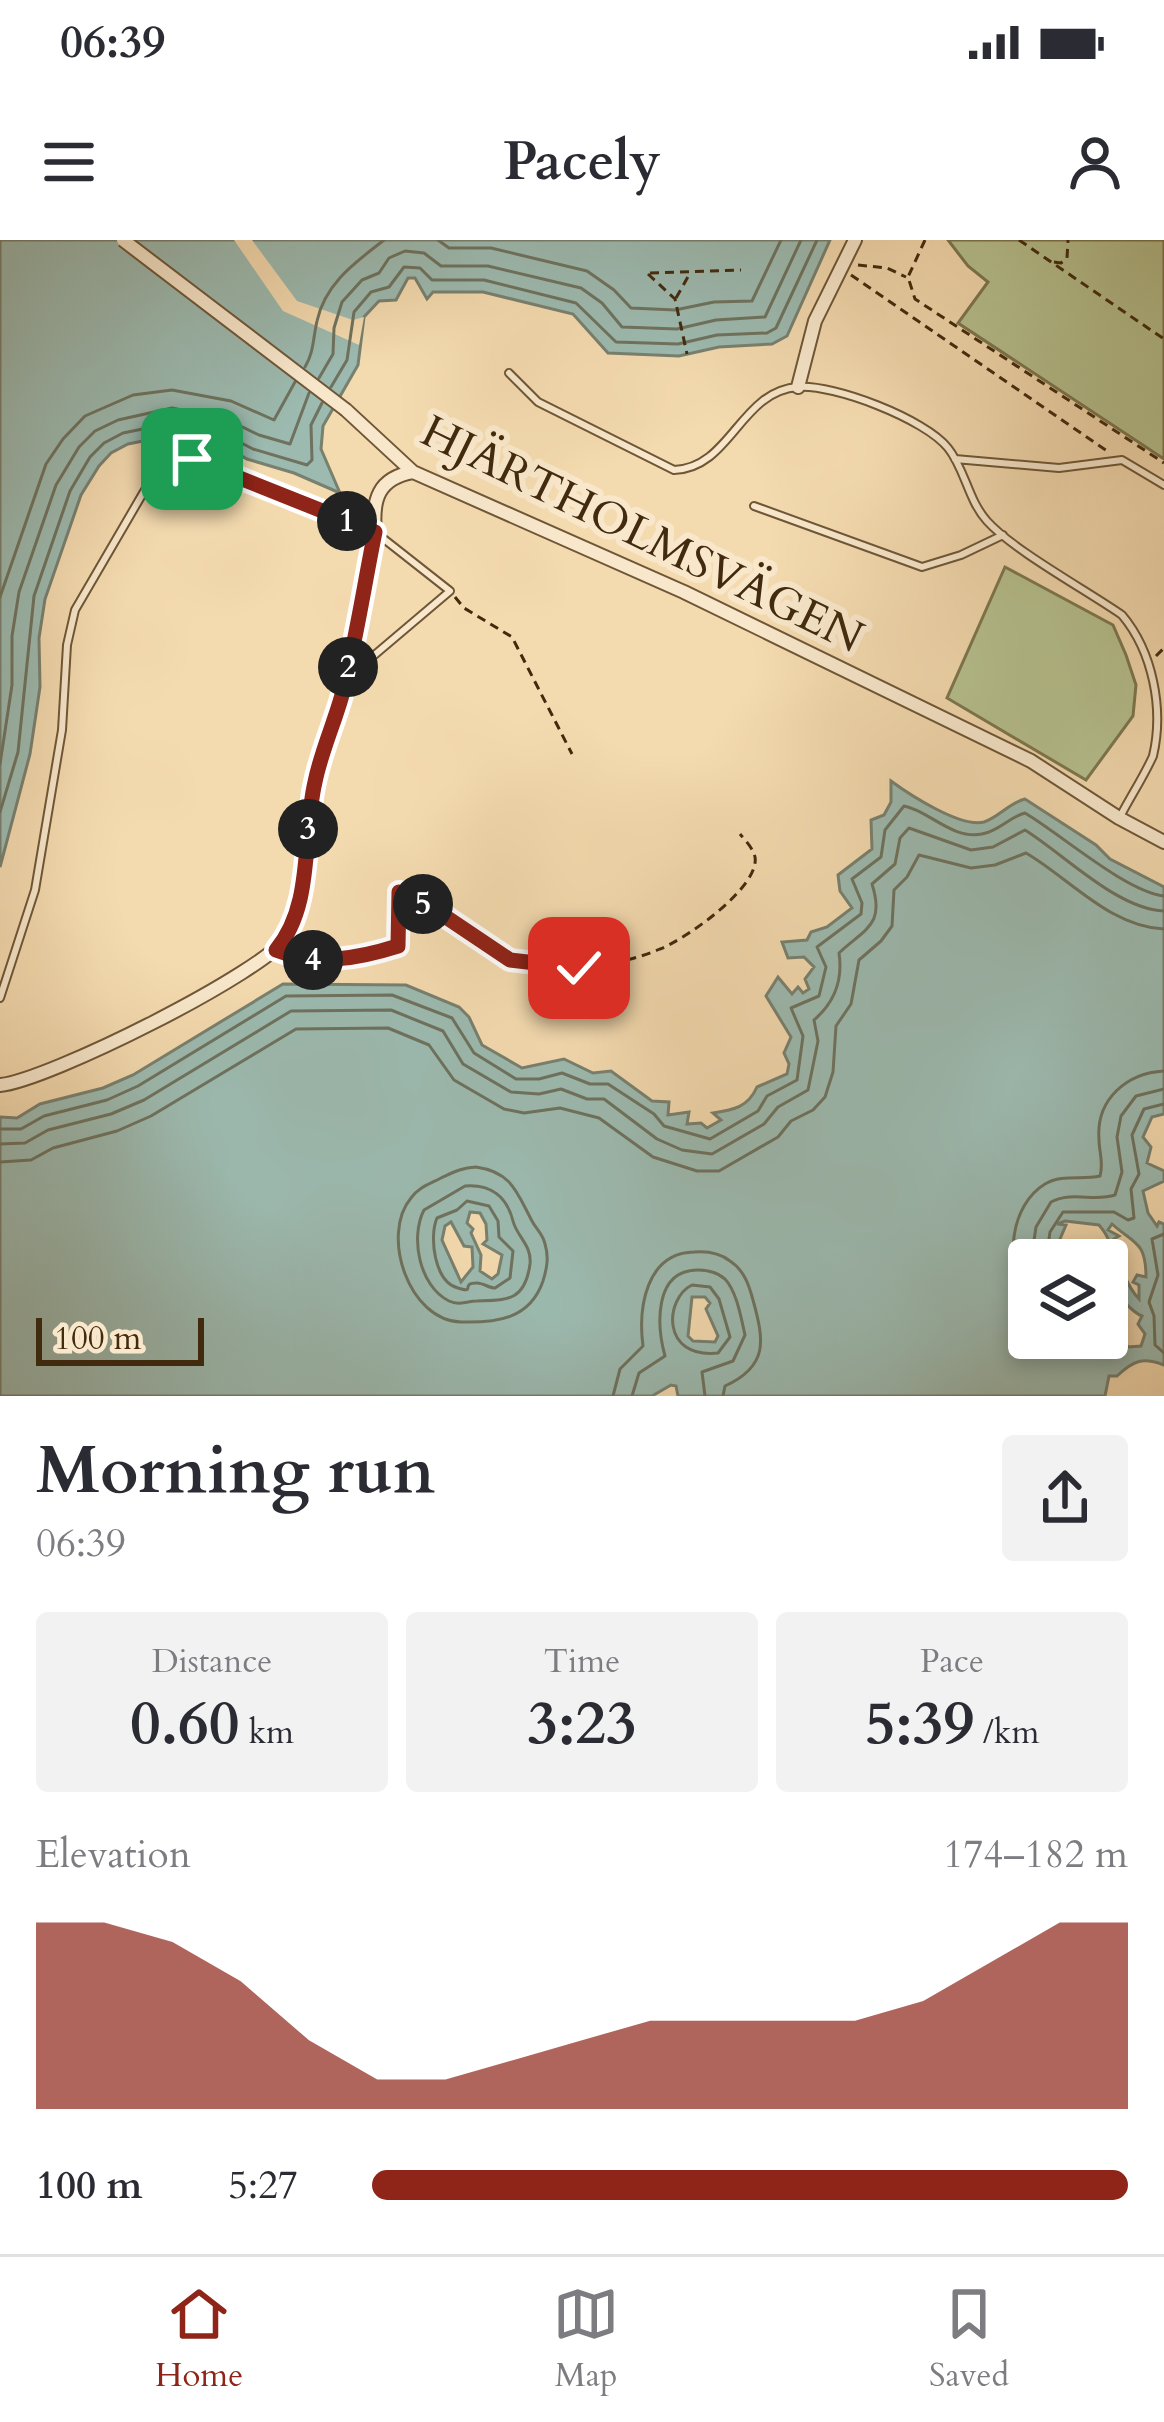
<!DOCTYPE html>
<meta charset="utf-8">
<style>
body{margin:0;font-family:Cardo,serif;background:#f2f2f3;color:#2b2b33;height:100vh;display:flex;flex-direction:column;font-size:45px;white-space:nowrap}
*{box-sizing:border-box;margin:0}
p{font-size:39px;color:#7c7c81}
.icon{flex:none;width:66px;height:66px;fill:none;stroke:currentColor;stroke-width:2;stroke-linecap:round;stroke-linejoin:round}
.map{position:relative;height:1156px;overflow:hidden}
.side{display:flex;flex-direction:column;background:#fff;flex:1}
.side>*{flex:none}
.tools{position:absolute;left:1008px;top:999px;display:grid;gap:24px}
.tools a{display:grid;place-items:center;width:120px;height:120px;border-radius:12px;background:#fff;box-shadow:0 6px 18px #0003;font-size:60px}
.scale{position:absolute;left:36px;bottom:30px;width:168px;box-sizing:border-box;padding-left:12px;border:6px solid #412a0d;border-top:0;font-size:33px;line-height:42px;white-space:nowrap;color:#412a0d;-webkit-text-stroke:9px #f8e7cb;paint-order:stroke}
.pin{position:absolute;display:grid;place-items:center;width:102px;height:102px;color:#fff;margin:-51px;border-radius:24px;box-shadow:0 6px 18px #0006}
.km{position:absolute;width:60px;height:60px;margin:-30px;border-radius:50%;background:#222;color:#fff;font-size:33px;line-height:60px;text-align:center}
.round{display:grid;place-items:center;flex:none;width:126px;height:126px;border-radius:12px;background:#f2f2f3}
.overview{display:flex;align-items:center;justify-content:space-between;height:204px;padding:0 36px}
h1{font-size:66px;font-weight:700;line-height:90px}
.stats{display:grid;grid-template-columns:repeat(3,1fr);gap:18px;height:204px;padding:12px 36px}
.stats div{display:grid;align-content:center;border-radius:12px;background:#f2f2f3;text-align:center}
.stats b{font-size:60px;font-weight:700}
.stats small{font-size:33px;font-weight:400}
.stats p{font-size:33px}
.chart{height:336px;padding:24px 36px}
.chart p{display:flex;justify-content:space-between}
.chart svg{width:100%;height:216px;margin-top:12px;fill:#8f2418;opacity:.7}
ul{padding:0 36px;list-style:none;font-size:39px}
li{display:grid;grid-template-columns:192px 144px 1fr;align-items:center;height:90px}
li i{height:30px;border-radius:15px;background:#8f2418}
.status{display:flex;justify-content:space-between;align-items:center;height:84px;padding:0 60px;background:#fff;direction:ltr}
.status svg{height:33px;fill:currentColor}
header{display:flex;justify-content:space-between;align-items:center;height:156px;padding:0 36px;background:#fff;font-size:54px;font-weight:700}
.menu{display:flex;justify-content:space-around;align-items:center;height:168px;border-top:3px solid #e1e1e2;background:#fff;font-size:33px;color:#7c7c81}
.menu a{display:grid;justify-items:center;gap:6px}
.menu .active{color:#8f2418}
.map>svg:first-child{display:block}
.green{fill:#b6c18f;stroke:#7c764e;stroke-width:3}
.water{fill:#9cbab0;stroke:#78806f;stroke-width:3;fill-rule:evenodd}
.pier{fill:#f4daaf}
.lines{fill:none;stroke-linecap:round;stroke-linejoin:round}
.shore{stroke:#6e725e;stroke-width:3}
.lane-casing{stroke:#6e5636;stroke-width:10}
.street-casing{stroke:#6e5636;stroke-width:16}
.path{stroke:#412a0d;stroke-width:3;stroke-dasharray:9 6;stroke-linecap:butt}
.lane{stroke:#f8e7cb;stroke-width:6}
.street{stroke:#f8e7cb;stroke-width:12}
.street-bridge-casing{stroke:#6e5636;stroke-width:16;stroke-linecap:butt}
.street-bridge{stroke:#f8e7cb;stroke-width:12}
.route-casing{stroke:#fff;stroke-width:24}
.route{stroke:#8f2418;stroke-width:15}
.labels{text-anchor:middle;stroke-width:12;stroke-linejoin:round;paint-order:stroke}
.street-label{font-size:45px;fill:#412a0d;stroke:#f8e7cb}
</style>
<div class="status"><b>06:39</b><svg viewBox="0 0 49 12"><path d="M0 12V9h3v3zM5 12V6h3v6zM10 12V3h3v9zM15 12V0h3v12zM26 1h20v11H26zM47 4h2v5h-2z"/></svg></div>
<header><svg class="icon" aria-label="menu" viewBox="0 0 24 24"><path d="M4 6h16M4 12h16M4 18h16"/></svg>Pacely<svg class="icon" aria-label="person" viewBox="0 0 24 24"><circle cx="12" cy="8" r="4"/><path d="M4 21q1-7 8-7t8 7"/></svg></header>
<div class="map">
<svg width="1164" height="1156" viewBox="0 0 1164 1156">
<rect width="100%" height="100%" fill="#f4daaf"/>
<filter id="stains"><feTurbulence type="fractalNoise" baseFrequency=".00167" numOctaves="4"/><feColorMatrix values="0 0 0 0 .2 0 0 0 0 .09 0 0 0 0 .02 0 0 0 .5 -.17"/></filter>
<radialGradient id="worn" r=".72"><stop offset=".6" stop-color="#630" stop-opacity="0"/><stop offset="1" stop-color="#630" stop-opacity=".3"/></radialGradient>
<!-- green -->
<path class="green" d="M948 0H1164V219L958 83 988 42 968 26Z
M1005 327 1113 385 1126 415 1136 445 1133 476 1086 540 947 458Z"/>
<!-- water -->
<path class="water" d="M0 0H830L787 96 772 104 719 107 679 116 608 113 573 74 483 52H433L427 59 415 38H408L396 60 379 61 364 77 358 125 323 186 321 209 340 253 294 233 247 219 228 208 173 195 128 204 111 213 99 226 81 255 45 359 39 398 40 447 30 514 0 627Z
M891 541C910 555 961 588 984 582 999 577 1009 563 1025 559L1096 605 1110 619 1164 647V874L1152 877 1143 897 1151 907 1147 923 1164 931V941L1143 951 1148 973 1157 986 1159 982 1164 984V1125C1143 1117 1134 1120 1117 1136H1109L1105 1156H678L676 1146 671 1145 652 1156H0V877L17 878 40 864 103 848 133 835 283 744 406 745 459 767 469 777 482 805 522 828 564 819 593 833 611 831 652 861 669 862 668 875 689 872 687 884 701 883 707 888 721 880 713 873C734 870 748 867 757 847L787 834 789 824 784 813 791 797 766 756 778 737 792 754 798 747 803 753 809 749 805 739 814 727 804 717 788 718 782 702 807 700 811 692 827 687 852 668 840 651 838 635 872 609 871 580 884 575 891 562ZM470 972 480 973 486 984 487 1000 483 1004 502 1015 498 1034 492 1039 480 1031 481 1015 471 993 473 989 467 983ZM1065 981 1099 985C1113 1001 1112 1013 1116 1031L1110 1035 1107 1048C1120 1054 1129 1071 1142 1076L1138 1084 1145 1094 1141 1106 1128 1107 1119 1093 1107 1101 1101 1098H1029V1020H1054L1065 1003 1060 999 1066 985 1057 984ZM451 982 464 1006 472 1007 473 1027 461 1042 442 1000 445 986ZM1112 984C1134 1004 1146 1001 1146 1037L1137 1035 1133 1042 1139 1045V1059C1124 1043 1120 1022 1114 999L1119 996 1108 990ZM692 1057H705L710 1063 706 1069 718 1096 715 1102 693 1101 688 1096Z"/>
<!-- pier -->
<path class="pier" d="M234 0H252L297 61 353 80 364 77 359 105 283 71Z"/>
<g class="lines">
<!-- shore -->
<path class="shore" d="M438 0 449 8H491L587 31 614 50 631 68 675 70 714 62 752 61 781 0
M305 127C314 112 313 98 317 81 325 43 356 22 384 0
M319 138 333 114 334 88 342 62 362 40 379 33 389 18 405 11 424 13 441 26H488L581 48 602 63 622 87 677 89 716 80 765 77 801 0
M331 147 347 120 354 72 371 52 389 47 404 27 420 28 432 40H484L576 63 616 102 678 104 717 95 767 93 776 88 817 0
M0 357 46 224 63 199 85 176 133 155 172 150 231 161 274 180 295 142
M0 524 12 445V396L19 352 56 245 79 207 95 191 118 180 172 168 226 179 259 195 290 204 309 153
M0 572 18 512 34 356 70 251 90 217 104 203 123 193 172 183 222 193 253 209 307 225 312 220 311 185 322 163
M0 889H21L44 876 107 860 138 846 286 756 392 755 452 778 474 813 516 839H539L562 833 590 844H608L654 874 664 886 710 899 758 871 767 856 797 840 803 796 791 768 819 756 826 727 817 707 861 674 862 663 852 639 881 617 885 590 904 566C928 570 952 600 982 594 999 591 1009 577 1025 573 1062 595 1125 651 1164 656
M0 904 25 903 48 890 111 874 144 860 291 771 391 770 443 791 463 824 511 852 539 854 561 849 587 859H604L657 899 682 910 712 914 764 884 778 867 808 850 818 801 814 780C834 763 843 740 839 713 866 688 885 685 872 644L895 624 900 598 909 588 971 610 993 607 1025 590C1065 615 1117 669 1164 671
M0 922 31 920 53 908 117 891 151 876 296 789 388 788 429 805 454 840 504 869 524 873 560 868 599 878 653 917 697 931H719L778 897 791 881 813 870 825 857 833 832 836 786 851 764 859 720 881 701 892 686 894 650 907 637 919 615 971 628 995 625 1026 613C1069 638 1110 687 1164 689
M476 927C512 932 517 953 532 981 536 989 543 994 545 1004 549 1017 547 1028 543 1041 530 1079 497 1083 461 1082 409 1081 380 995 411 958 419 947 430 944 441 938 454 932 461 928 476 927Z
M465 946C491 944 507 957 513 981 517 997 532 1005 530 1024 525 1062 506 1060 477 1061 466 1061 460 1066 449 1061 419 1046 410 997 424 970Z
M467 961 489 966 498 981 499 997 513 1011 510 1038 495 1048C489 1048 483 1043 477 1043 459 1043 477 1054 458 1048 434 1042 429 996 437 978L457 970Z
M1164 994 1152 999 1158 1035 1149 1062 1154 1076 1155 1105 1164 1113
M1031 1020 1036 987 1051 962C1073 951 1094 962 1115 955L1122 932 1117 897 1121 876 1136 856 1164 849
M1046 1020 1050 992 1063 972H1114L1128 980 1134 978 1131 949 1139 934 1132 895 1144 869 1164 864
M692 1045 710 1047 719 1059 730 1097 718 1113C660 1119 665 1058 692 1045Z
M1029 1053C1003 1025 1010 965 1045 944 1062 934 1082 940 1100 936 1104 922 1099 913 1099 899 1096 859 1127 833 1164 831
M613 1156 620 1129 643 1106C638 1068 646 1013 694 1012 707 1011 720 1013 730 1021 744 1030 749 1045 753 1060 764 1100 769 1126 725 1146L723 1156
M632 1156 639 1133 665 1116C657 1087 653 1030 698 1030 708 1030 717 1032 725 1039 737 1052 741 1078 745 1095L733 1121 702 1132 705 1156"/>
<defs>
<path id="lane" d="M509 133 538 162 674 230C731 228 740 151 798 147 834 144 925 179 948 208 965 229 968 260 987 281 1013 310 1086 350 1122 375 1153 412 1164 469 1153 516 1144 536 1131 556 1121 575
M955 219 1059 228 1122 220 1164 245
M754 266 922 327 961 315 1003 295
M276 710C316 726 357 719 398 706L399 652
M0 758 35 650 62 490 67 405 75 370 153 236 173 221 192 219 375 292 450 351 352 434"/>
<path id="street" d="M798 147 815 81 855 0
M346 170 413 232 684 352 1031 521 1119 578 1164 602
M0 845C47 841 266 732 290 694 311 661 306 590 313 550 319 516 334 486 342 454 356 400 364 346 375 292 372 260 378 238 413 232"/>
</defs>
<!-- lane casing -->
<use href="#lane" class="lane-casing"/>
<!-- street casing -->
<use href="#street" class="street-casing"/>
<!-- path -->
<path class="path" d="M925 0 908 37 915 59 1164 223
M1019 0 1164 99
M1054 22 1061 23 1067 18 1068 0
M858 25 887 28 906 37
M650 33 741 30
M648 34 675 59 687 114
M851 35 1110 213
M676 58 689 35
M455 357 464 368 512 397 572 514
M1156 416 1164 408
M406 656C435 670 502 719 525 723 553 727 580 729 607 724 625 721 644 716 660 709 686 699 760 647 755 617 753 608 745 600 740 594"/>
<!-- lane -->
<use href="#lane" class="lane"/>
<!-- street -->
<use href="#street" class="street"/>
<defs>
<path id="street-bridge" d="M123 0 346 170"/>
</defs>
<!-- street-bridge casing -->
<use href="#street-bridge" class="street-bridge-casing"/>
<!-- street-bridge -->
<use href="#street-bridge" class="street-bridge"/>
</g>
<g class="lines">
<defs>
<path id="route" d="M192 219 375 292C364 346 356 401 342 455 334 484 321 512 315 542 302 597 314 665 276 710 316 726 357 719 398 706L399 652 437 671 510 720 579 728"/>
</defs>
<!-- route casing -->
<use href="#route" class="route-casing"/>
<!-- route -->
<use href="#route" class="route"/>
</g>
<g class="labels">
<!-- street labels -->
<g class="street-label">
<text transform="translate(643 293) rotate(26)" y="16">HJÄRTHOLMSVÄGEN</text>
</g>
</g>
<rect width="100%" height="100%" filter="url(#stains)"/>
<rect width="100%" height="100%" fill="url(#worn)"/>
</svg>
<div class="tools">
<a><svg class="icon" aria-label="layers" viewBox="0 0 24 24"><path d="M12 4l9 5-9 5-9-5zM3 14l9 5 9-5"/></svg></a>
</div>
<div class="scale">100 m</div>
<div class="pin" style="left:192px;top:219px;background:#1e9e55"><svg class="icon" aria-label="arrive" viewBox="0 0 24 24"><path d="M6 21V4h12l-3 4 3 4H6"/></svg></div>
<div class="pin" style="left:579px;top:728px;background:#d93025"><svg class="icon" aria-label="check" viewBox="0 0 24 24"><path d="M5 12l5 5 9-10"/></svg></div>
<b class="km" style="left:347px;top:281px">1</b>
<b class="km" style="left:348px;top:427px">2</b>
<b class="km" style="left:308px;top:589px">3</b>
<b class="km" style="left:313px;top:720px">4</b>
<b class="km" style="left:423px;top:664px">5</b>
</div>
<section class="side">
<div class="overview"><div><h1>Morning run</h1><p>06:39</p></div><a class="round"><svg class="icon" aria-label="share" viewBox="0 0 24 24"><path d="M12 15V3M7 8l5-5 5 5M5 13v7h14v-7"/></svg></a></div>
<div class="stats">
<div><p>Distance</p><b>0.60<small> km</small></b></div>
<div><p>Time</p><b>3:23</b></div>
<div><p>Pace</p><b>5:39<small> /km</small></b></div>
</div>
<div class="chart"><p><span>Elevation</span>174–182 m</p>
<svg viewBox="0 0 160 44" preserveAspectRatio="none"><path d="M0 44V6L10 6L20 10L30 18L40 30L50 38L60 38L70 34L80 30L90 26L100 26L110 26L120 26L130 22L140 14L150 6L160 6V44z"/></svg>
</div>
<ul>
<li><b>100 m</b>5:27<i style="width:100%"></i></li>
</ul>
</section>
<nav class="menu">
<a class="active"><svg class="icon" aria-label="home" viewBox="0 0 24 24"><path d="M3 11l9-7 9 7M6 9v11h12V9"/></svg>Home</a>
<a><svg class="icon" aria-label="map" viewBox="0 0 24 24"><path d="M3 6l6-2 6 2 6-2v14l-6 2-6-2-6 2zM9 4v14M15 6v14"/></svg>Map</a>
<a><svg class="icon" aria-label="saved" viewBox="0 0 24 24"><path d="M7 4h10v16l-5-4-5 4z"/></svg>Saved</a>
</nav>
